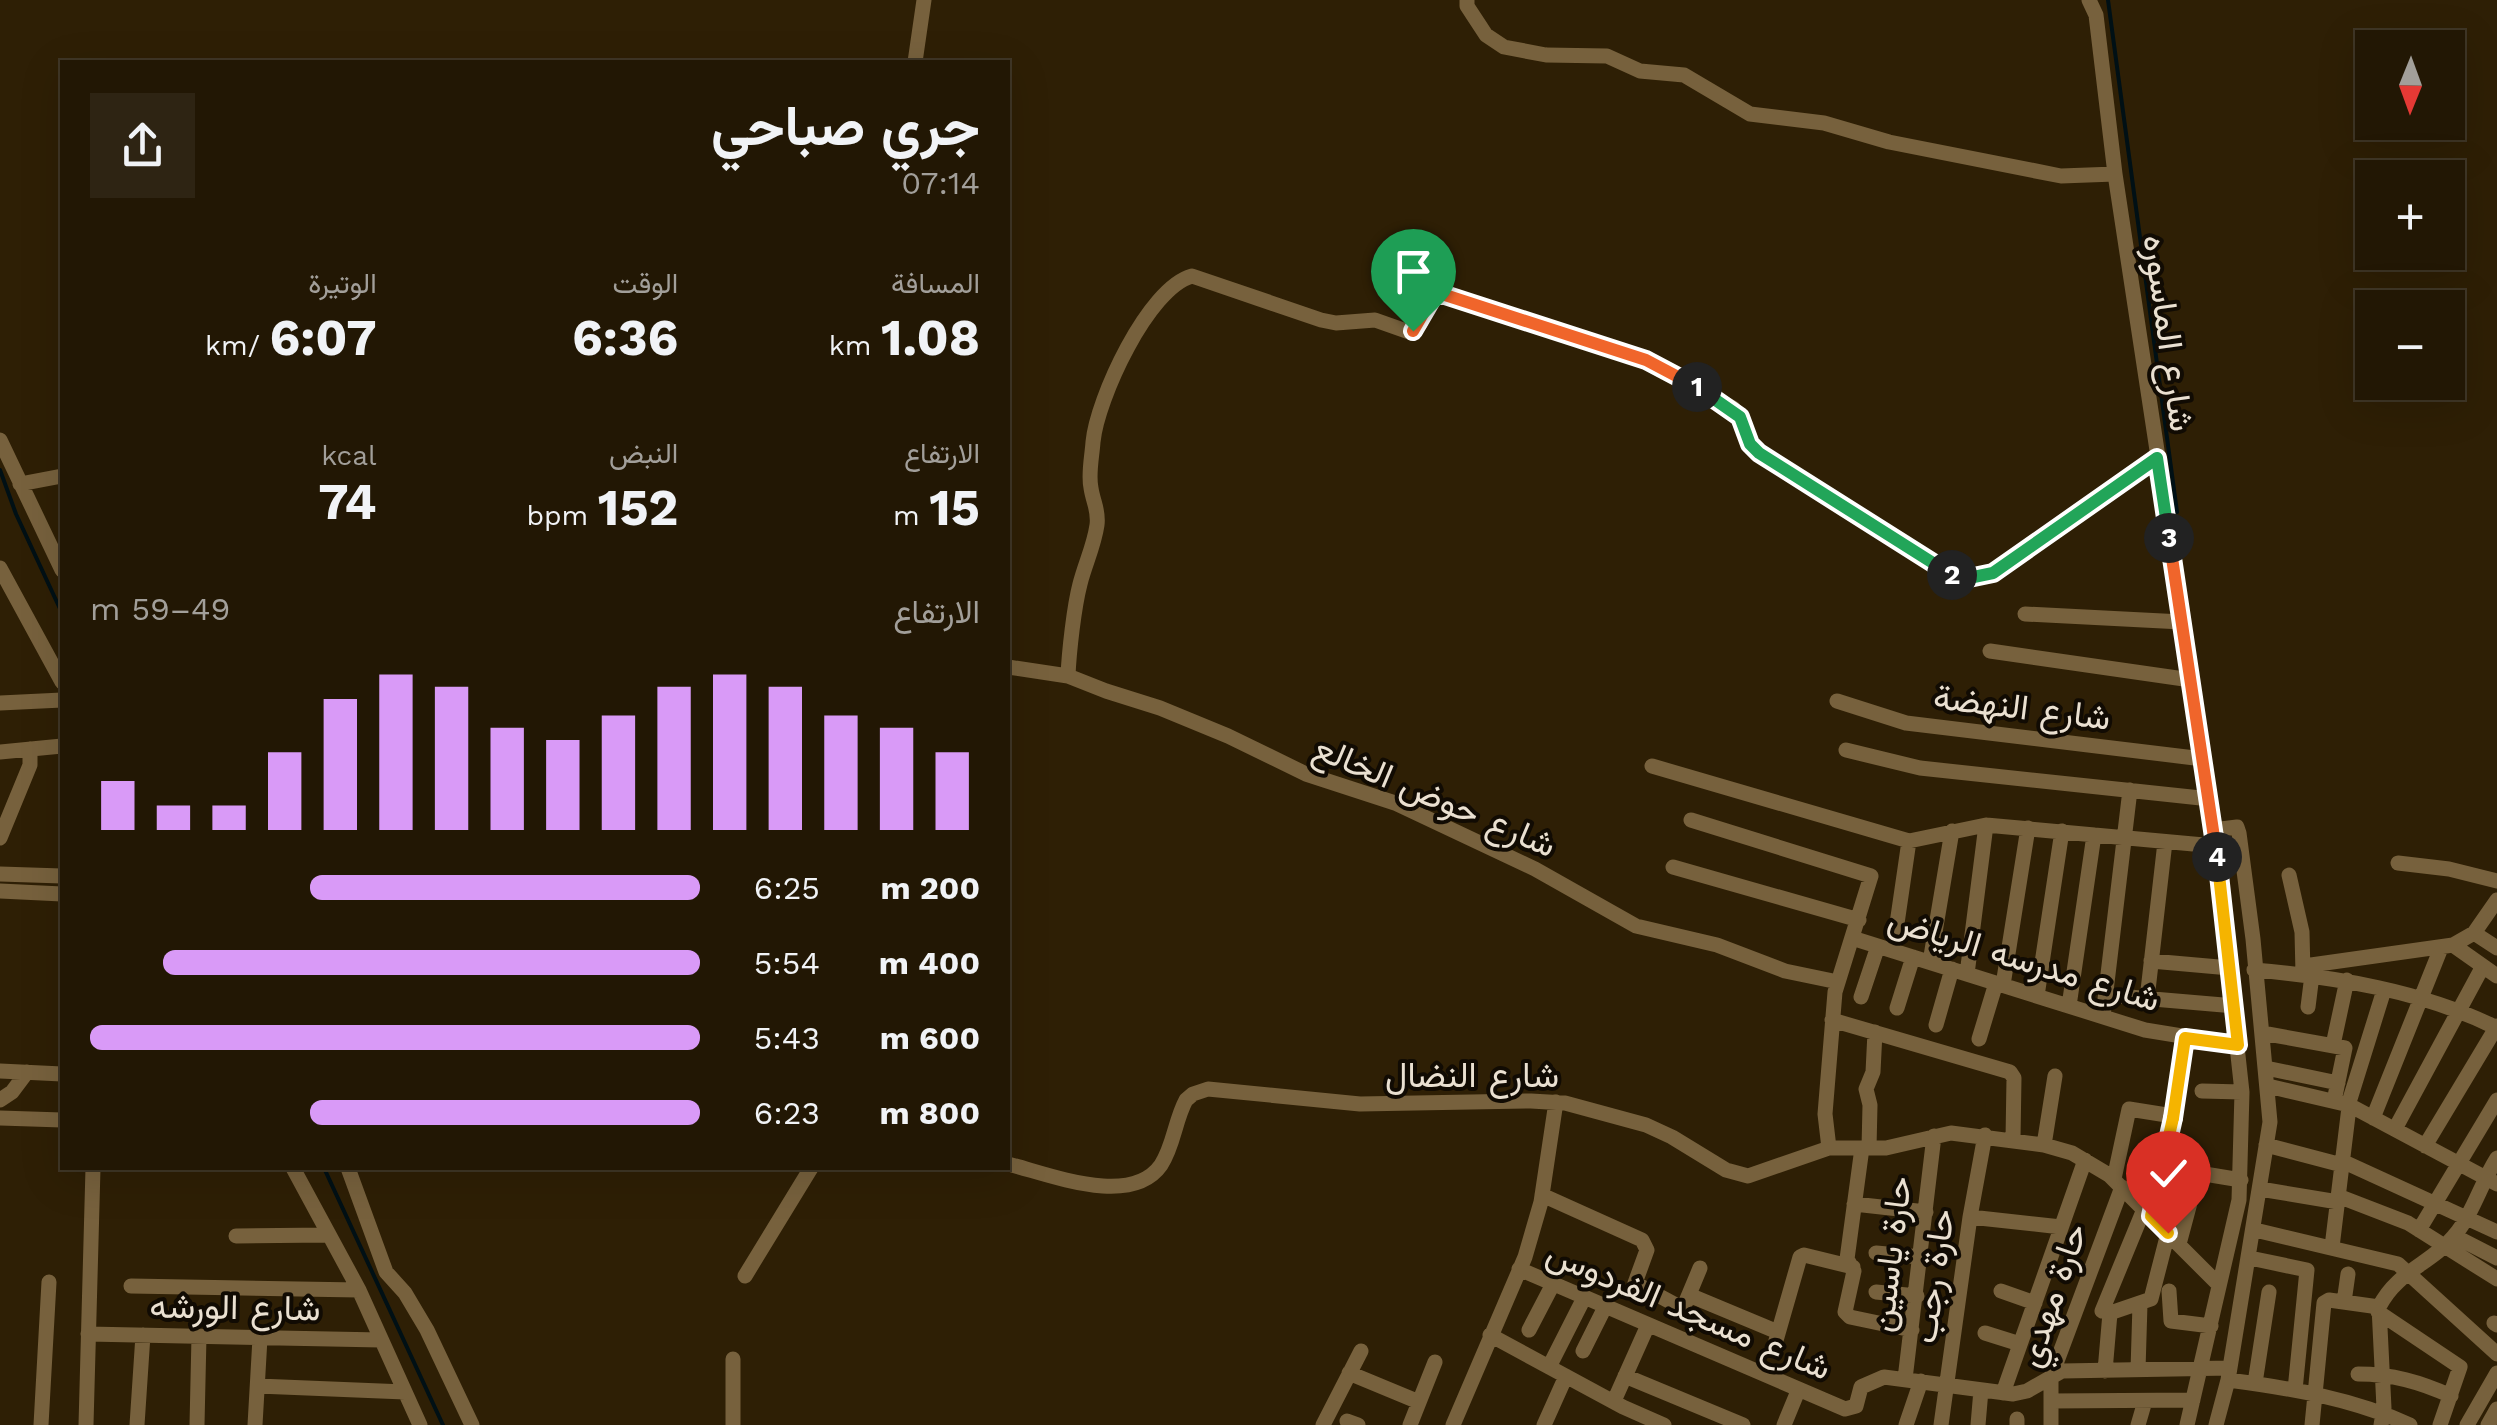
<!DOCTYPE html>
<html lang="ar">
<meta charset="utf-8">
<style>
body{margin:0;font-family:"Work Sans",Vazirmatn,sans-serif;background:#2e2413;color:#f1f3f6;direction:rtl;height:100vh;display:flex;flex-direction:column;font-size:38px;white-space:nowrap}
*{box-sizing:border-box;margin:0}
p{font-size:32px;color:#a29f9a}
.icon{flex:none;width:55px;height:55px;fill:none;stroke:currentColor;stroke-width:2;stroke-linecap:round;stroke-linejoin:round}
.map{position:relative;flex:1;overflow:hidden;direction:ltr}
.side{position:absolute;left:60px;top:60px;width:950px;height:1110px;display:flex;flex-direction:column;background:#221704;border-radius:0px;box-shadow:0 10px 40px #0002,0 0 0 2px #3f3626;direction:rtl}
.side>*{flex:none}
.needle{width:65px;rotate:181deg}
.buttons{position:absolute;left:2355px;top:30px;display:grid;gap:20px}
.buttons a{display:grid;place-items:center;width:110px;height:110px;border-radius:0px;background:#221704;box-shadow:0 10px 40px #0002,0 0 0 2px #3f3626;font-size:50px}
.pin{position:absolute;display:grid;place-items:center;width:85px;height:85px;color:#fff;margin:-102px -42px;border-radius:50% 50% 50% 0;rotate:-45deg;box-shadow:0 0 10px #0007}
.pin .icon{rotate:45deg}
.km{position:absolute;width:50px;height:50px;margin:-25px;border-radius:50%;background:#222;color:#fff;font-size:28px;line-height:50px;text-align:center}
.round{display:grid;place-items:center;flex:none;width:105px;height:105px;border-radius:0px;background:#2e2413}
.head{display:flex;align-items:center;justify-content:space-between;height:170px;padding:0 30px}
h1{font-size:55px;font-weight:700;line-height:75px}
.figures{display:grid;grid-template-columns:repeat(3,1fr);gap:15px;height:170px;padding:10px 30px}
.figures div{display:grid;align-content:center}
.figures b{font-size:50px;font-weight:700}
.figures small{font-size:28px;font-weight:400}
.figures p{font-size:28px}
.chart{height:280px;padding:20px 30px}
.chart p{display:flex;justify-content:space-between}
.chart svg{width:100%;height:180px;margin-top:10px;stroke:#d99af7;stroke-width:6}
ul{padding:0 30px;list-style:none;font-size:32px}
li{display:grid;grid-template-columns:160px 120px 1fr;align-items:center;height:75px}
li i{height:25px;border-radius:12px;background:#d99af7}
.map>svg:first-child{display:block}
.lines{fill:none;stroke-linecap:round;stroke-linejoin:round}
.stream{stroke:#001015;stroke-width:4}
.minor{stroke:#77613d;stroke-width:15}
.split-1-casing{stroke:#fff;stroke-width:20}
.split-2-casing{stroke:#fff;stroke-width:20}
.split-3-casing{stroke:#fff;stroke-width:20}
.split-4-casing{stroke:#fff;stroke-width:20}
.split-5-casing{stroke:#fff;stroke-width:20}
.split-6-casing{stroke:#fff;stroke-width:20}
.split-1{stroke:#f0652b;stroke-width:12}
.split-2{stroke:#22a559;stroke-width:12}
.split-3{stroke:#22a559;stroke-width:12}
.split-4{stroke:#f0652b;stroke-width:12}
.split-5{stroke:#f5b400;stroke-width:12}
.split-6{stroke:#f5b400;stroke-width:12}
.labels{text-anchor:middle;stroke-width:8;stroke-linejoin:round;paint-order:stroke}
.street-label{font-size:35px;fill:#eae0d1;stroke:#110b03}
</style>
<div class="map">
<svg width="2497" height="1425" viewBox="0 0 2497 1425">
<rect width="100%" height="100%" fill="#2e1f05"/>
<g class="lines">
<!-- stream -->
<path class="stream" d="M2108 0 2177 512
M0 470 16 514 62 613
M324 1168 443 1425"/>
<!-- minor -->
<path class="minor" d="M1467 0V6L1486 35 1504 47 1546 55 1607 56 1640 71 1684 75 1750 114 1824 123 1889 142 2061 176 2115 174
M2089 0 2096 15 2115 174 2210 799 2242 1092 2239 1200 2187 1425
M915 62 924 0
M0 440 62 570
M20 484 62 476
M0 568 62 682
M2025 614 2182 622
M1990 651 2191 680
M1008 667 1068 676 1106 691 1160 708 1228 736 1306 774 1395 803 1535 869 1636 926 1717 945 1785 971 1838 982
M1068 676C1069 652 1074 607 1080 584 1085 564 1094 546 1097 525 1099 510 1093 502 1091 488 1088 474 1092 457 1093 442 1097 399 1148 288 1192 276L1321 320 1336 323 1375 320 1409 332 1420 324 1434 295H1445L1645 360 1733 408C1745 422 1746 440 1759 453L1946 572 1963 579 1993 573 2157 458
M1837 701 1906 723 2203 759
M0 703 62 700
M1846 750 1920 768 2210 799
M0 752 62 746
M1652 766 1909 841 1986 825 2215 846
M1691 820 1871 876 1835 992 1825 1114 1829 1148
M2213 830 2237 827 2239 833 2253 939 2270 1122 2228 1380 2216 1425
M0 838 30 765V749
M2398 863 2449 869 2497 881
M1673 867 1859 920
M0 874 62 876
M2289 875 2302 932 2303 974
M0 891 62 894
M2474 933 2497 948
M1852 938 2145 1030 2237 1045
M2453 945 2497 976
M1893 951 1909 841
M2151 961 2230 968
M1930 962 1952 831
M2304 966 2453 945 2474 933 2497 900
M2254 970C2336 977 2423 991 2497 1028
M1967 974 1986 825
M2003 985 2028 828
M2106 995 2235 1006
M2037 996 2062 831
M1861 997 1878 946
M2147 999 2165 842
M2069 1006 2094 835
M2308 1007 2312 975
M1897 1008 1913 957
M2103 1016 2130 790
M1832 1020 2010 1072 2014 1078 2013 1139
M1936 1025 1952 969
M2262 1033 2345 1048 2334 1101
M1979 1039 1996 983
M2333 1045 2347 980
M2266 1068 2338 1083
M0 1071 62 1074
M2268 1086 2349 1105 2497 1184
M2202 1091 2242 1092
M0 1100 12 1092 27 1072
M0 1118 62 1120
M2373 1118 2441 948
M2395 1129 2483 966
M2044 1145 2055 1076
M2266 1145 2342 1165
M2425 1146 2497 1026
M1862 1148 1847 1259 1854 1271 1845 1312 1850 1317 1912 1330
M1869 1148 1870 1105 1866 1089 1873 1072 1875 1032
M2342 1161 2497 1232
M1008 1164C1049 1174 1131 1208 1161 1165 1174 1145 1175 1120 1186 1100L1193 1094 1208 1089 1360 1104 1531 1101 1565 1103 1646 1125 1672 1137 1726 1170 1748 1176 1829 1148H1886L1951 1133 2044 1145 2072 1153 2109 1175 2219 1285
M2162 1167 2241 1180
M293 1168 359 1290 420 1425
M348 1168 386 1272 405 1293 427 1330 472 1425
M2114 1179 2129 1109 2173 1116
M2260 1189 2338 1202
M1542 1195 1642 1240 1647 1250 1635 1283 1678 1306 1685 1304 1700 1268
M2338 1196 2408 1223 2497 1279
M1854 1204 1926 1212
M2151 1216 2173 1122 2185 1038
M1970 1217 2061 1227
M2255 1230 2398 1264 2497 1354
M2419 1230 2497 1100
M236 1236 327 1235
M2454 1236 2497 1258
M2179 1244 2198 1173
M2332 1247 2350 1099 2384 990
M1876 1253 1921 1257
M2250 1258 2307 1270 2295 1390
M1519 1269 1845 1409 1856 1406 1861 1387 1884 1377 2013 1394 2027 1391 2062 1371 2230 1368
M745 1276 811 1168
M131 1286 359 1290
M2001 1291 2035 1303
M2169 1291 2171 1321 2211 1326
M1876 1292 1917 1296
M1689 1295 1778 1332
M2344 1302 2348 1274
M2102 1311 2144 1209
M2378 1312 2460 1367 2440 1425
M2494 1323 2497 1325
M1529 1330 1553 1284
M1985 1333 2020 1344
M88 1334 381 1340
M1490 1335 1623 1407 1664 1425
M1775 1344 1800 1257 1804 1255 1853 1267
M1583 1351 1605 1307
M733 1359V1425
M1549 1367 1584 1298
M2138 1370 2140 1304
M2105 1371 2110 1313 2151 1299 2168 1233
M1349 1373 1419 1402
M2358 1374C2392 1374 2420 1382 2451 1396
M1625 1376 1743 1425
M1905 1379 1934 1136
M2228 1380C2290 1388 2354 1399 2410 1425
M2255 1383 2269 1292
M258 1386 405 1392
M2003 1393 2085 1160
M1614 1401 1648 1325
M2051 1401 2193 1400
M1347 1421 1358 1425
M41 1425 49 1282
M86 1425 93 1168
M137 1425 143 1335
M197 1425 199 1336
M255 1425 260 1338
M1323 1425 1361 1351
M1410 1425 1435 1362
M1453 1425 1525 1257 1541 1202 1556 1102
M1544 1425 1566 1376
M1784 1425 1798 1391
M1906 1425 1921 1381
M1941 1425 1970 1217 1985 1135
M1978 1425 1981 1390
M2017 1425V1419
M2051 1425V1377L2122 1187
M2138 1425 2145 1401
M2312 1425 2324 1303 2329 1300 2379 1307
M2381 1425 2384 1408 2379 1307C2397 1271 2431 1264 2454 1236 2473 1214 2481 1183 2497 1158
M2467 1425 2497 1373
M2488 1425 2497 1409"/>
</g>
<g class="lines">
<defs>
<path id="split-1" d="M1413 331 1434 295H1445L1646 360 1697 387"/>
<path id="split-2" d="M1697 387 1740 417 1750 444 1759 453 1952 575"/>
<path id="split-3" d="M1952 575 1964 579 1993 573 2157 458 2169 538"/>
<path id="split-4" d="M2169 538 2217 857"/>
<path id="split-5" d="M2173 1118 2185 1038 2238 1045 2217 857"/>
<path id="split-6" d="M2168 1233 2151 1216 2173 1118"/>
</defs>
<!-- split-1 casing -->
<use href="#split-1" class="split-1-casing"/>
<!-- split-2 casing -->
<use href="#split-2" class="split-2-casing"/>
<!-- split-3 casing -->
<use href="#split-3" class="split-3-casing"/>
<!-- split-4 casing -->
<use href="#split-4" class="split-4-casing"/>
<!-- split-5 casing -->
<use href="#split-5" class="split-5-casing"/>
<!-- split-6 casing -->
<use href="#split-6" class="split-6-casing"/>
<!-- split-1 -->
<use href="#split-1" class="split-1"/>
<!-- split-2 -->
<use href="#split-2" class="split-2"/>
<!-- split-3 -->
<use href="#split-3" class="split-3"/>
<!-- split-4 -->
<use href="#split-4" class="split-4"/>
<!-- split-5 -->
<use href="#split-5" class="split-5"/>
<!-- split-6 -->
<use href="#split-6" class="split-6"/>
</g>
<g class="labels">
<!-- street labels -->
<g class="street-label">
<text transform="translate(2169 333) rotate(82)" y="12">شارع الماسوره</text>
<text transform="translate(2022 707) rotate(7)" y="12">شارع النهضة</text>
<text transform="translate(1435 796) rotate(23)" y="12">شارع حوض الخالع</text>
<text transform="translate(2024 959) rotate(17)" y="12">شارع مدرسه الرياض</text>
<text x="1472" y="1087">شارع النضال</text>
<text transform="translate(1890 1254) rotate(-83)" y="12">حارة ياسين</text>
<text transform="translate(1933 1276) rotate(-82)" y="12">حارة رجب</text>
<text transform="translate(2052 1295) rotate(-71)" y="12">حارة مهدي</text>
<text transform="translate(235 1307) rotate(1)" y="12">شارع الورشه</text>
<text transform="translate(1689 1310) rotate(23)" y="12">شارع مسجد الفردوس</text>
</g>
</g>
</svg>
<div class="buttons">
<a><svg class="needle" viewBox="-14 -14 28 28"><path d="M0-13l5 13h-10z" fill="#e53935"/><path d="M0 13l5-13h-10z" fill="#a29f9a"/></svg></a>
<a>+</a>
<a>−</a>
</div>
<div class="pin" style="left:1413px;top:331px;background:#1e9e55"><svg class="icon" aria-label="arrive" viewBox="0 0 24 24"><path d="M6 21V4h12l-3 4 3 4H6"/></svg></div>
<div class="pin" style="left:2168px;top:1233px;background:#d93025"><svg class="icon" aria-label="check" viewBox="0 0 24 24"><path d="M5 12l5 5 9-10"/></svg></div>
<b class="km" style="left:1697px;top:387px">1</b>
<b class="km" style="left:1952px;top:575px">2</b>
<b class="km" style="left:2169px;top:538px">3</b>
<b class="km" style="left:2217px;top:857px">4</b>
<section class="side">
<div class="head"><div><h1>جري صباحي</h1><p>07:14</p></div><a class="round"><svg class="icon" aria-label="share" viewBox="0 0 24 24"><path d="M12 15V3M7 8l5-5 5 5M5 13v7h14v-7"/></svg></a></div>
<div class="figures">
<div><p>المسافة</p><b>1.08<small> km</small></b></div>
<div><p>الوقت</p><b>6:36</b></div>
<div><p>الوتيرة</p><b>6:07<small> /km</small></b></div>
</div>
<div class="figures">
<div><p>الارتفاع</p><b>15<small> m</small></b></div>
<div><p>النبض</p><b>152<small> bpm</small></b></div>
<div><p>kcal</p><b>74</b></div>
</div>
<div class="chart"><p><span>الارتفاع</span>49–59 m</p>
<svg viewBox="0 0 160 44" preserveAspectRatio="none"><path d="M5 44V32M15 44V38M25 44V38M35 44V25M45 44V12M55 44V6M65 44V9M75 44V19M85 44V22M95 44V16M105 44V9M115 44V6M125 44V9M135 44V16M145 44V19M155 44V25"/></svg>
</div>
<ul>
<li><b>200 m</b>6:25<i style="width:64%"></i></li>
<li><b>400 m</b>5:54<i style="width:88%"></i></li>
<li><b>600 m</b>5:43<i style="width:100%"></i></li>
<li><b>800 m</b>6:23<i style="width:64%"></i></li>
</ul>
</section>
</div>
